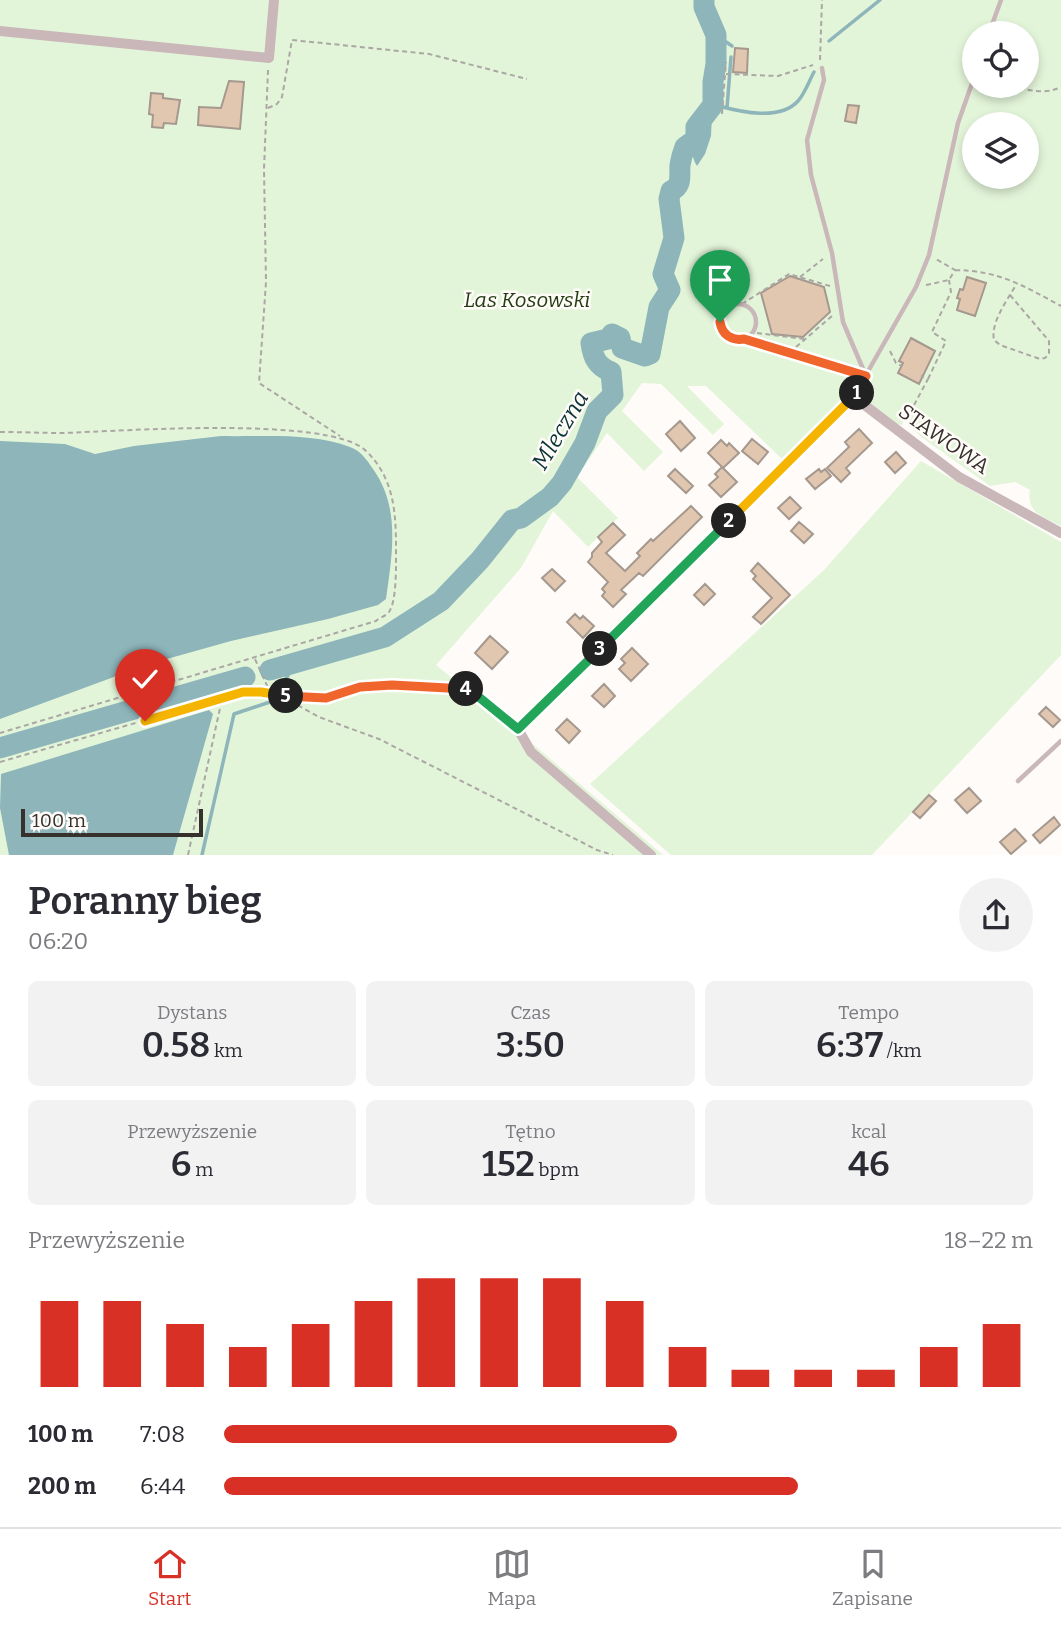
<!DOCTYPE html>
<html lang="pl">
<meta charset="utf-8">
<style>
body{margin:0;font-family:Bitter,serif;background:#f2f2f3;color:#2b2b33;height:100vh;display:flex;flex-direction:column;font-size:26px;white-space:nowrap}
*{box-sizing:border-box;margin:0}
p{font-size:23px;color:#7c7c81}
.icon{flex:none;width:38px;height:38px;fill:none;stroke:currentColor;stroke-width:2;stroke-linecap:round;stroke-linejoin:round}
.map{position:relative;height:855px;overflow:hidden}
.panel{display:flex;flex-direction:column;background:#fff;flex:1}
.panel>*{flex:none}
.fabs{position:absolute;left:962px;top:21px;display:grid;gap:14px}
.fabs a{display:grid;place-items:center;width:77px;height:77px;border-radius:50%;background:#fff;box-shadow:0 4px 10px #0003;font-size:35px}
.scale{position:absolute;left:21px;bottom:18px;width:182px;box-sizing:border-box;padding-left:7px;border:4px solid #37312d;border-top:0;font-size:19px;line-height:24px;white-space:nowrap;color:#37312d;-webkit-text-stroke:5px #fefbf8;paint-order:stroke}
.pin{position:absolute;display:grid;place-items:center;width:60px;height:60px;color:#fff;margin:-72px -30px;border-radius:50% 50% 50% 0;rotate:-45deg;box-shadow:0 0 7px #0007}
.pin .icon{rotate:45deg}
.km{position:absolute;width:35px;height:35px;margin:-18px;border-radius:50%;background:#222;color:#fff;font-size:19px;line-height:35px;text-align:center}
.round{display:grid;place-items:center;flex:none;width:74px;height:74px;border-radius:37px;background:#f2f2f3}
.overview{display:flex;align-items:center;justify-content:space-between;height:119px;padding:0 28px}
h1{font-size:38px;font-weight:600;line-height:52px}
.stats{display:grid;grid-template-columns:repeat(3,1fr);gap:10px;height:119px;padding:7px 28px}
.stats div{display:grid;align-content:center;border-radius:10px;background:#f2f2f3;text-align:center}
.stats b{font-size:35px;font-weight:600}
.stats small{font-size:19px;font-weight:400}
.stats p{font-size:19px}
.chart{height:196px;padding:14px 28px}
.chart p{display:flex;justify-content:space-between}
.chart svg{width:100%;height:126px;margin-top:7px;stroke:#d93025;stroke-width:6}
ul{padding:0 28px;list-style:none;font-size:23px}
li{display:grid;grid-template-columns:112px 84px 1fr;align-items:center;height:52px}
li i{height:18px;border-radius:9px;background:#d93025}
.tab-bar{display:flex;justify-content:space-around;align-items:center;height:98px;border-top:2px solid #e1e1e2;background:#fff;font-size:19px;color:#7c7c81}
.tab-bar a{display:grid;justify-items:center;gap:4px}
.tab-bar .selected{color:#d93025}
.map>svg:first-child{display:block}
.green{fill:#e3f5d9;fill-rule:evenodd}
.water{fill:#8db5ba}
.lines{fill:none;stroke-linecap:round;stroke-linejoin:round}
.stream{stroke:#8db5ba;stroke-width:3.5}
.river{stroke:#8db5ba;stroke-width:21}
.building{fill:#e2c7b0;stroke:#a5988e;stroke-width:2}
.path{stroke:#aba7a4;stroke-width:2;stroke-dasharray:5 3.5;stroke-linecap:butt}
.lane{stroke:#c9b7b9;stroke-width:4.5}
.street{stroke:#c9b7b9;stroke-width:10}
.split-1-casing{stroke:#fff;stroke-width:14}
.split-2-casing{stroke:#fff;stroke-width:14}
.split-3-casing{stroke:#fff;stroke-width:14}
.split-4-casing{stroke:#fff;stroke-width:14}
.split-5-casing{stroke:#fff;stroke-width:14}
.split-6-casing{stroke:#fff;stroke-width:14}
.split-1{stroke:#f0652b;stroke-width:9}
.split-2{stroke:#f5b400;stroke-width:9}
.split-3{stroke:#22a559;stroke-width:9}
.split-4{stroke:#22a559;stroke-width:9}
.split-5{stroke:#f0652b;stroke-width:9}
.split-6{stroke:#f5b400;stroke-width:9}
.labels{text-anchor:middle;stroke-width:5;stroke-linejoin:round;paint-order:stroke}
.park-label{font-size:21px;font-style:italic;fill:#243c11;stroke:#fefbf8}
.street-label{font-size:21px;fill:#37312d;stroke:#fefbf8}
.water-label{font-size:23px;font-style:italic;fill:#0b3438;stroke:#fefbf8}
</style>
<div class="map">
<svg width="1061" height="855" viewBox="0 0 1061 855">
<rect width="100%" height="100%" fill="#fefbf8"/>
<!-- green -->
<path class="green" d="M0 0H1061V526C1043 517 1026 513 1030 490L1015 482 990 486 920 436 906 421 904 420 902 425 896 424 861 399 863 390 858 386 783 460 706 386H687L724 424 713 435 661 384 642 383 622 411 663 452 644 471 607 433 577 477 618 518 588 547 553 511 521 568 436 665 534 745 663 855H0ZM975 33H1027V86H975ZM975 124H1027V177H975Z
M921 461 1061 542V655L872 855H671L590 784 824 570Z"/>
<!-- water -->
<path class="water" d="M709 85 716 86 717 97 721 101 720 112 712 115 711 136 705 154 697 166C685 148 697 123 705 107 709 101 708 92 709 85Z
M221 436C261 437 312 432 350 447 361 451 367 460 373 469 401 508 392 555 386 599L378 605 328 619 231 641 149 664 0 719V441L65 444 95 454 134 446Z
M209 710 213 714 173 855H9L0 808 1 774Z"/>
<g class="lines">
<!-- stream -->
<path class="stream" d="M716 35 732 46
M829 41 880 0
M719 106C741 112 780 121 798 101 805 93 809 81 814 72
M727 108 731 57
M202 855 234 714 270 702 297 662"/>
<!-- river -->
<path class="river" d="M270 670 385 637 441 601 480 560 512 520 521 518 550 497 562 483 585 443 597 411 613 395 611 372C597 366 593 358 591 343L608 339 612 334 620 338 622 348 645 356 650 354 659 307 670 290 663 274 674 238 669 199 671 191C683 185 679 176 680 165 681 159 683 152 685 147L696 139V127L713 105V82L716 64V35L704 7V0
M0 748 245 677"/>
</g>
<!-- building -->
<path class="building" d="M735 48 748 49 747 73 733 72Z
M229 81 244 82 240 129 198 125 199 107 221 108Z
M151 93 163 94V98L180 100 176 124 164 123 163 128 152 127 153 115 149 114Z
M848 105 859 106 856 123 845 121Z
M790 276 824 287 830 312 803 337 772 334 761 293Z
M967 277 986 283 975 316 957 310 960 299 957 298 960 289 963 290Z
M911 338 935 351 919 384 898 373 903 363 899 361Z
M680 421 695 438 681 451 666 434Z
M859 429 872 443 846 468 850 473 841 482 827 468 849 447 845 442Z
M752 439 768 452 758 464 742 451Z
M721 440 727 446 729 443 739 453 723 468 737 482 721 497 709 485 718 477 715 474 722 467 708 453Z
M896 452 906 463 895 473 885 462Z
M675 469 693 486 686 493 668 476Z
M819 469 821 472 825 469 831 476 815 489 806 479Z
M790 497 801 508 789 519 778 508Z
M691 506 702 517 643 576 639 573 621 590 626 594 613 607 602 596 605 592 602 589 608 582 588 562 592 557V553L602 542 598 537 613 523 625 535 606 553 625 571 640 556 637 553 651 539 653 541Z
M799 522 813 534 804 543 791 531Z
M758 563 790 595 761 624 753 617 772 598 753 579 756 576 751 571Z
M552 569 565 581 555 591 542 578Z
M705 584 715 594 704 605 694 595Z
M575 614 580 619 583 616 594 626 583 638 567 622Z
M490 636 508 652 492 669 475 653Z
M632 648 648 664 631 681 619 669 625 663 621 659Z
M604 684 615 696 604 707 592 696Z
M1046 707 1060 720 1053 727 1039 714Z
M567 719 580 731 569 743 556 730Z
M969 788 981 801 967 813 955 800Z
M929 795 936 801 920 818 913 812Z
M1054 817 1060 825 1040 843 1033 835Z
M1015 829 1026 841 1011 854 1000 842Z"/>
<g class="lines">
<!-- path -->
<path class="path" d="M820 60 822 0
M268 70 264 169 266 282 259 383 340 436
M726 74 778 76 813 65
M1011 86C1029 90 1044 95 1061 87
M268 108 277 104 282 97 292 40 429 54 527 79
M722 114 726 62
M955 270C1000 271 1022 285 1061 306
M800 277 823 259
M926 285 949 280 955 270 936 259
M1010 295 1049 341V354L1045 358 1040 359 1000 345 994 340C990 322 1009 298 1017 283
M742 304 789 274 830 286
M757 333 804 339
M796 347 832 316
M890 351 896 363 902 366
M928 379 946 341 932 332 951 292 949 280
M906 420 928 379 921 376
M0 432C21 432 43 433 64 433 121 431 327 416 365 450 394 477 396 512 396 549 396 563 397 601 389 612 386 616 379 618 376 621L0 733
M255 659 269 690 278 695
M283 697 319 717 379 739 597 850 613 855
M0 762 243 692 326 697 360 687 392 685 458 688
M188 855 222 699"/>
<!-- lane -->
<path class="lane" d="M989 33 1001 0
M720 322a18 18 0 1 1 36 0a18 18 0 1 1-36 0Z
M744 339 866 376 843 322 832 253 811 175 807 140 824 80 822 68
M854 396 916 287 929 255 958 123 975 75
M1018 781 1061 741"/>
<!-- street -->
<path class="street" d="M0 31 269 58 274 0
M469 689 518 729 531 752 651 855
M518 729 854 397 959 477 1061 533"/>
</g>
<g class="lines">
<defs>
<path id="split-1" d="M720 322C722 335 732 341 744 339L866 376 857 393"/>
<path id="split-2" d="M729 521 857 393"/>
<path id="split-3" d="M600 649 729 521"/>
<path id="split-4" d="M466 689H469L518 729 600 649"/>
<path id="split-5" d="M286 696 326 698 360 687 392 685 466 689"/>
<path id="split-6" d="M145 721 243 692H261L286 696"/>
</defs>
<!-- split-1 casing -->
<use href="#split-1" class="split-1-casing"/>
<!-- split-2 casing -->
<use href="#split-2" class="split-2-casing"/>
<!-- split-3 casing -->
<use href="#split-3" class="split-3-casing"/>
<!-- split-4 casing -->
<use href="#split-4" class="split-4-casing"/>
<!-- split-5 casing -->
<use href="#split-5" class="split-5-casing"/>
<!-- split-6 casing -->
<use href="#split-6" class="split-6-casing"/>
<!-- split-1 -->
<use href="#split-1" class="split-1"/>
<!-- split-2 -->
<use href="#split-2" class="split-2"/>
<!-- split-3 -->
<use href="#split-3" class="split-3"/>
<!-- split-4 -->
<use href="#split-4" class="split-4"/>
<!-- split-5 -->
<use href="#split-5" class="split-5"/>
<!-- split-6 -->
<use href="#split-6" class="split-6"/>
</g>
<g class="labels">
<!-- park labels -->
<g class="park-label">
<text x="527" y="307">Las Kosowski</text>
</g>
<!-- street labels -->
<g class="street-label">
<text transform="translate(944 439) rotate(35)" y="7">STAWOWA</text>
</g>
<!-- water labels -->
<g class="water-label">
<text transform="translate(560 430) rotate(-59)" y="8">Mleczna</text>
</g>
</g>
</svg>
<div class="fabs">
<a><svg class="icon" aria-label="locate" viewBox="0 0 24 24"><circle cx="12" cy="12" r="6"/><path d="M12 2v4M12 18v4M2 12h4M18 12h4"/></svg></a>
<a><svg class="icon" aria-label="layers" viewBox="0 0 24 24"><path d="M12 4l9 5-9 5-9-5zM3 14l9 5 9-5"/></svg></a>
</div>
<div class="scale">100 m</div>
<div class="pin" style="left:720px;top:322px;background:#1e9e55"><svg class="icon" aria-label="arrive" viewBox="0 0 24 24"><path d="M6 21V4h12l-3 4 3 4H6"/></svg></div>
<div class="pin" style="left:145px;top:721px;background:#d93025"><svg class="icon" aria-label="check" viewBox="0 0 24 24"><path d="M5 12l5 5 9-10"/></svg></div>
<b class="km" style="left:857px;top:393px">1</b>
<b class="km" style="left:729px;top:521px">2</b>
<b class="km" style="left:600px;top:649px">3</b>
<b class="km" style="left:466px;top:689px">4</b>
<b class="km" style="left:286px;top:696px">5</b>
</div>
<section class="panel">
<div class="overview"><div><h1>Poranny bieg</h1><p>06:20</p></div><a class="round"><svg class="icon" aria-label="share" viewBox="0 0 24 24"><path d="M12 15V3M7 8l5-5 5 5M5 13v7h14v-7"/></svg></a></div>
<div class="stats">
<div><p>Dystans</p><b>0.58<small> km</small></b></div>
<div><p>Czas</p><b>3:50</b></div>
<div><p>Tempo</p><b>6:37<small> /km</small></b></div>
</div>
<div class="stats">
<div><p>Przewyższenie</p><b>6<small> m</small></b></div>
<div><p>Tętno</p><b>152<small> bpm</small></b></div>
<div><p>kcal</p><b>46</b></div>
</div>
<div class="chart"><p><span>Przewyższenie</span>18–22 m</p>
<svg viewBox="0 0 160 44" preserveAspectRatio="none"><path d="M5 44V14M15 44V14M25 44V22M35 44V30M45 44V22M55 44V14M65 44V6M75 44V6M85 44V6M95 44V14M105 44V30M115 44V38M125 44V38M135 44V38M145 44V30M155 44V22"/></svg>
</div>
<ul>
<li><b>100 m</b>7:08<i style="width:56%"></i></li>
<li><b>200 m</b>6:44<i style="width:71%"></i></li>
</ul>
</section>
<nav class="tab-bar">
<a class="selected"><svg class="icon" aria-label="home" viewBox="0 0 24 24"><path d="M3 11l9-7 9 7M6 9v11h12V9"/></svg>Start</a>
<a><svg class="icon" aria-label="map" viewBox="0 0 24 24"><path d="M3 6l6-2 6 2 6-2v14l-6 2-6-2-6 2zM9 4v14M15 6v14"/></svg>Mapa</a>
<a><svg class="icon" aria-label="saved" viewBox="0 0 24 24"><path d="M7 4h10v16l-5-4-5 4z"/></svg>Zapisane</a>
</nav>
